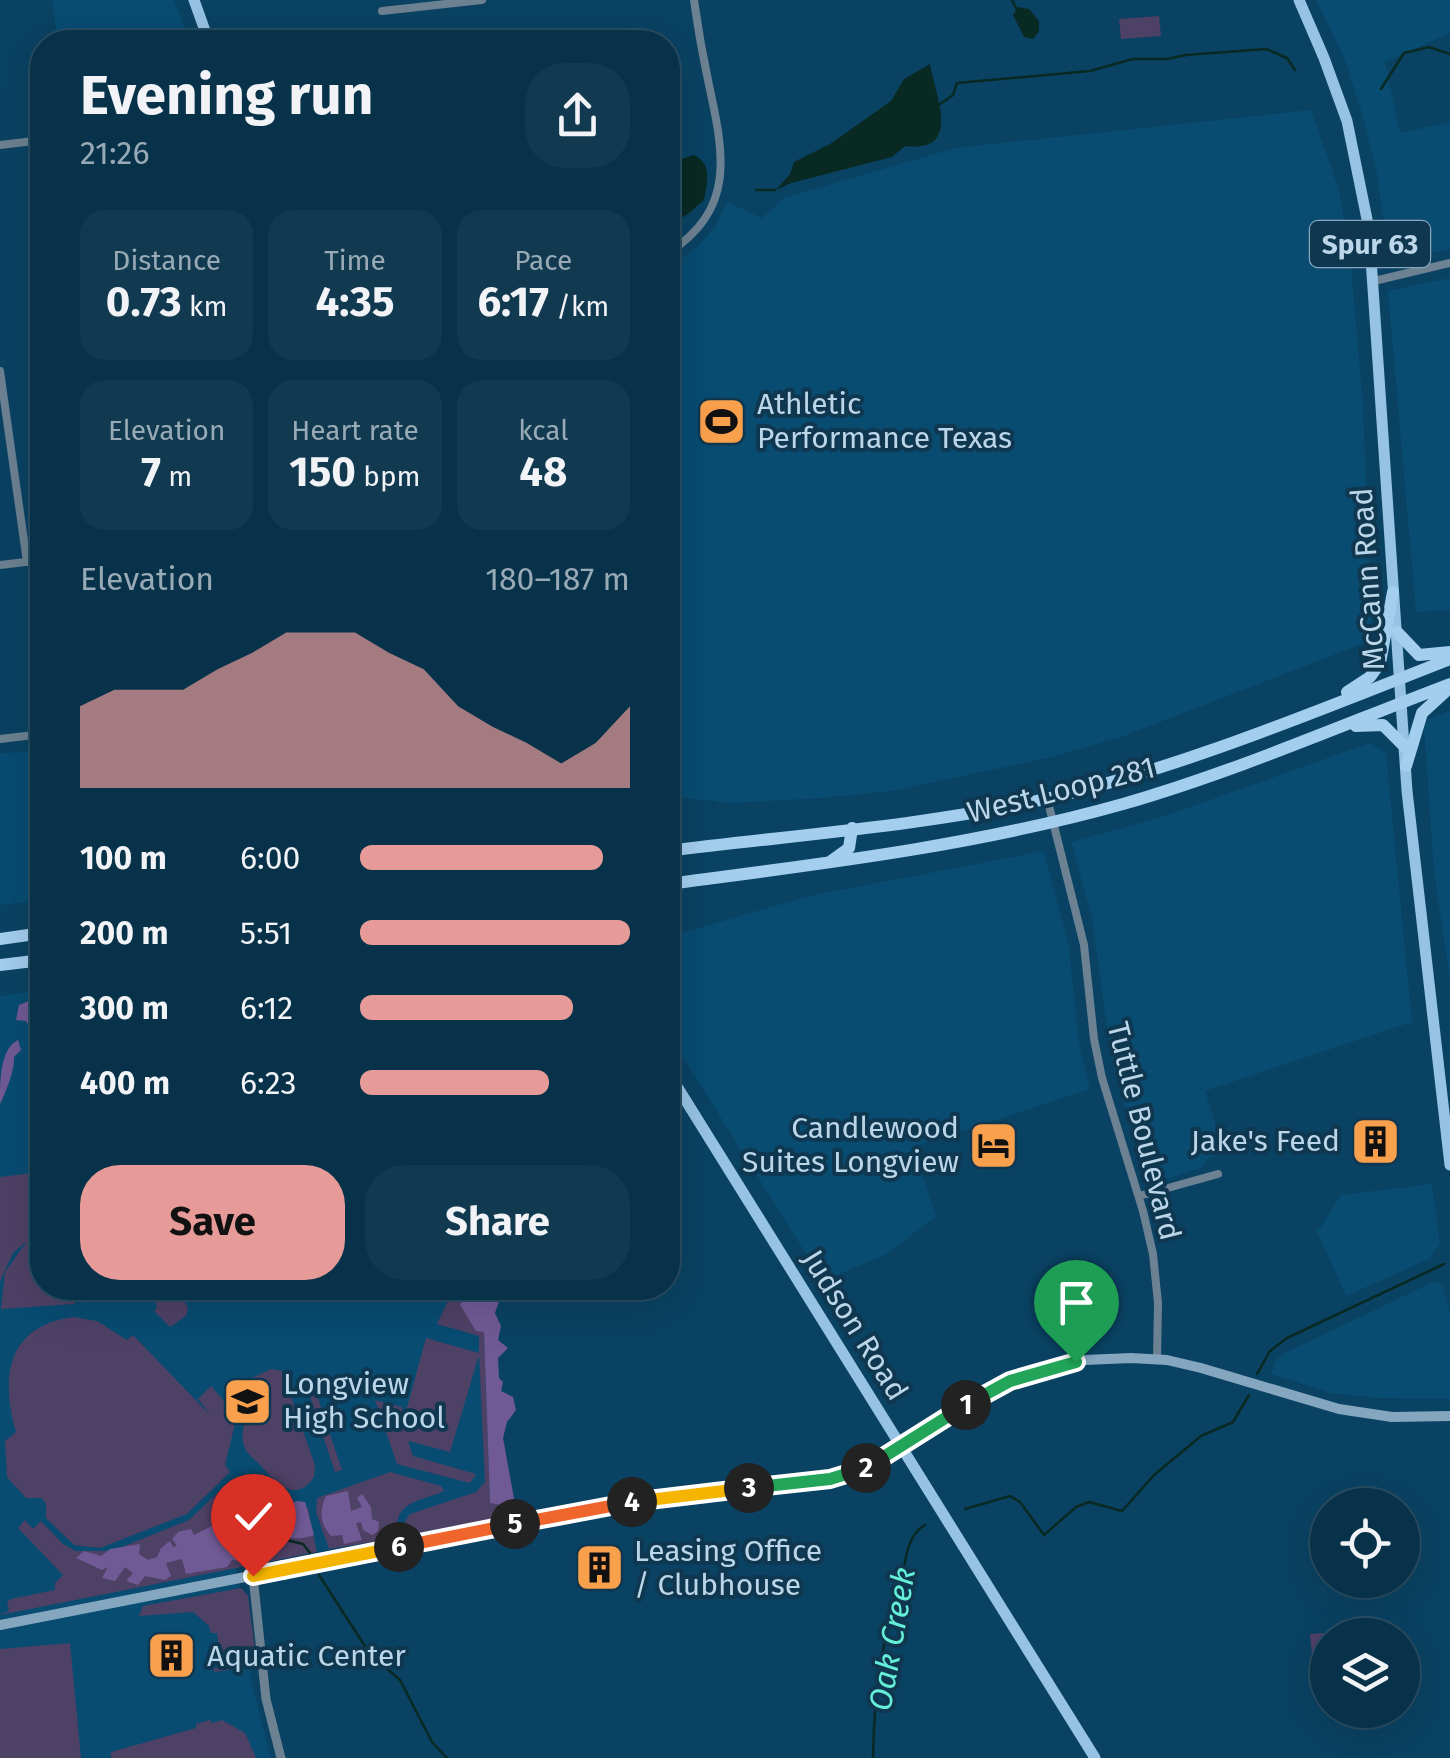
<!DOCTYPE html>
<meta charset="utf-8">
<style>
body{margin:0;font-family:"Fira Sans",sans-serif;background:#113a51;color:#f1f3f6;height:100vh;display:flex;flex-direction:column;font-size:38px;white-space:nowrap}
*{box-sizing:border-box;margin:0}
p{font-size:32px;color:#98aab5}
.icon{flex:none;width:55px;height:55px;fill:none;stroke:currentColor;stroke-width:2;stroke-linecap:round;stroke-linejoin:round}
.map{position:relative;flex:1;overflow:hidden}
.drawer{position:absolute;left:30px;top:30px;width:650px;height:1270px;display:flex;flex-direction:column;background:#08324a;border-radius:40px;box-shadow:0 10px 40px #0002,0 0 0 2px #294d62}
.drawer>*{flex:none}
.tools{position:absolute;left:1310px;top:1488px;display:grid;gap:20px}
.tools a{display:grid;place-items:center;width:110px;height:110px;border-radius:50%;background:#08324a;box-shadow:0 10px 40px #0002,0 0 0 2px #294d62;font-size:50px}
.pin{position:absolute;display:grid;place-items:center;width:85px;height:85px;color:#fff;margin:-102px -42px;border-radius:50% 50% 50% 0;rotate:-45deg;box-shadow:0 0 10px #0007}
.pin .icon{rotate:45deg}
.km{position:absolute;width:50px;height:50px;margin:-25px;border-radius:50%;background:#222;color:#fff;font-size:28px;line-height:50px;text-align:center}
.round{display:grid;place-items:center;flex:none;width:105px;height:105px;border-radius:40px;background:#113a51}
.head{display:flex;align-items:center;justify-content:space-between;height:170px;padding:0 50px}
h1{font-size:55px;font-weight:700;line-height:75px}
.stats{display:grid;grid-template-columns:repeat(3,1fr);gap:15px;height:170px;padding:10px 50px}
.stats div{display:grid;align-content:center;border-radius:25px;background:#113a51;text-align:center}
.stats b{font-size:42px;font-weight:700}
.stats small{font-size:28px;font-weight:400}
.stats p{font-size:28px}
.chart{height:280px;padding:20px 50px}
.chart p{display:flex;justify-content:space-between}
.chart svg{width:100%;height:180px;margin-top:10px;fill:#e69b98;opacity:.7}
.cta{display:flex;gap:20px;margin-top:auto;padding:20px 50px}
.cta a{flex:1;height:115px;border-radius:40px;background:#e69b98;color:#111;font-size:40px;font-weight:700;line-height:115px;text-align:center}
.cta a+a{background:#113a51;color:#f1f3f6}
ul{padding:0 50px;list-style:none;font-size:32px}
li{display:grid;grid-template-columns:160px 120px 1fr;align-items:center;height:75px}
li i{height:25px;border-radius:12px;background:#e69b98}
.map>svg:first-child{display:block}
.built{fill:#084c72}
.green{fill:#4e4166}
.forest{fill:#705a95}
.water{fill:#092923}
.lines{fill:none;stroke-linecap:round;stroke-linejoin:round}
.stream{stroke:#092923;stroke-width:2.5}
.minor{stroke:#6c8191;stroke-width:8}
.tertiary{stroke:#6c8191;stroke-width:9}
.secondary{stroke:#84a6bf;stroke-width:10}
.primary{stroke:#96c2e3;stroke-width:11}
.trunk{stroke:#a3ceee;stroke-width:12}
.split-1-casing{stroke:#fff;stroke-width:20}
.split-2-casing{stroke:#fff;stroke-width:20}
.split-3-casing{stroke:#fff;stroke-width:20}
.split-4-casing{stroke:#fff;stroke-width:20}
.split-5-casing{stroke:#fff;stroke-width:20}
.split-6-casing{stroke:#fff;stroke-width:20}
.split-7-casing{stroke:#fff;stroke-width:20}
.split-8-casing{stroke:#fff;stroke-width:20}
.split-1{stroke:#22a559;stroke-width:12}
.split-2{stroke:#22a559;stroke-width:12}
.split-3{stroke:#22a559;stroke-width:12}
.split-4{stroke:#f5b400;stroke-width:12}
.split-5{stroke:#f0652b;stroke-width:12}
.split-6{stroke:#f0652b;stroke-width:12}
.split-7{stroke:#f5b400;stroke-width:12}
.split-8{stroke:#f5b400;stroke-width:12}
.labels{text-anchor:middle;stroke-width:8;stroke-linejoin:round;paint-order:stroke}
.shield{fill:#103750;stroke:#88a6bb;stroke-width:2.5}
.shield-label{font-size:28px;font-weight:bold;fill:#bcd6e9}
.poi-label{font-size:30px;fill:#bcd6e9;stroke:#103750;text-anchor:start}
.street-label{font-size:30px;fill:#bcd6e9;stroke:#103750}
.water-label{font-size:32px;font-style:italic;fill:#65efd8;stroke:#103750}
</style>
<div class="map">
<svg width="1450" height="1758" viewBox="0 0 1450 1758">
<rect width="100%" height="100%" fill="#0a4263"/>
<!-- built -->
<path class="built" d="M52 0H174L190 42H58Z
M1316 0H1450V33L1385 62 1400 133 1450 122V249L1389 263 1377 173 1362 113 1343 55Z
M1311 110 1339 190 1350 257 1363 404 1372 640 1121 737 1052 757 892 791 823 798 731 803 668 796V268L697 247 715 227 727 202 762 218 784 198 955 148Z
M1450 278V610L1416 612 1388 291Z
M1450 711V980L1434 872 1424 727 1429 719Z
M1370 743 1386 753 1412 1022 1205 1091 1224 1152 1207 1160 1201 1168 1149 1185 1112 1064 1092 918 1071 842 1162 817Z
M42 749V900L0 905V754Z
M1044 851 1069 947 1079 1044 1090 1089 913 1147 936 1216 887 1254 823 1281 668 1033V937L809 896Z
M42 990V1288H486L505 1514 236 1568 251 1679 271 1758H0V996Z
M1432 1184 1440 1244 1429 1259 1346 1296 1316 1229 1321 1227 1341 1195Z
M1435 1281 1443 1286 1450 1312V1399L1377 1398 1331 1393 1271 1374 1275 1361 1285 1353Z"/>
<!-- green -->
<path class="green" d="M1159 16 1161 36 1121 39 1119 19Z
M42 1172V1288H78V1298L74 1304 1 1309 5 1272 27 1241 13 1253 0 1282V1177Z
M166 1288H183L181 1295 188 1308 186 1316 170 1327 154 1311 157 1307 154 1299Z
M454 1288H467L460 1305 484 1332 490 1502 503 1505 504 1517 412 1534 406 1528 405 1521 410 1514 476 1492 485 1482 479 1355 450 1452 408 1441 413 1456 476 1474 470 1483 397 1464 375 1400 402 1407 403 1422 426 1338 479 1353V1336L437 1324Z
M73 1317 97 1321 127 1340 133 1335 211 1416 198 1399 211 1386 237 1416 225 1465 230 1472 187 1514 100 1548 74 1545 46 1518V1504L42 1498H26L7 1477 5 1441 16 1432C0 1377 7 1326 73 1317Z
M271 1369 282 1371 315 1465 314 1477C295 1505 276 1482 259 1464 254 1459 246 1453 244 1446 238 1430 252 1401 256 1384L252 1378Z
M313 1383 342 1470 335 1472 306 1385Z
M390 1472 441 1486 444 1491C422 1501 394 1501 397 1532L391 1539 329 1549 316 1512 317 1498Z
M233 1478H239L265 1505 269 1494 273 1493 308 1508 317 1552 0 1615 9 1611 7 1602 11 1599 55 1590V1583L63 1575 18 1528 25 1520 33 1529 41 1521 63 1544 76 1551H112L189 1520Z
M241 1588 248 1596 257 1663 252 1667 214 1672V1668L221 1667 217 1633H211L209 1626 193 1612 139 1616 143 1606Z
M1353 1631 1354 1635H1328L1327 1652 1312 1654 1310 1634Z
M70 1643 81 1758H0V1649Z
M210 1720 212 1723 222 1720 245 1733 256 1758H111V1752L196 1728V1724Z"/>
<!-- forest -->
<path class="forest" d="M39 997 42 999V1028H30L26 1021 16 1020 19 1005Z
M18 1040 21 1050 14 1057C15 1069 6 1092 0 1104 0 1080 0 1049 18 1040Z
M467 1288H493L499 1301 495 1313 501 1326 498 1340 508 1348 498 1358 499 1378 503 1382 501 1391 513 1397 516 1410 507 1422 503 1438 515 1504 511 1514 502 1513V1505L490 1503 484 1332 476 1331 460 1305Z
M237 1490 249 1494 255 1502 269 1503 273 1506 284 1501 290 1505 296 1501 305 1502 314 1535C289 1546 249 1527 227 1512L230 1497Z
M348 1491 351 1511 362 1507 357 1498 362 1494 371 1507 372 1519 379 1522 378 1531 372 1535 363 1530 361 1522 356 1523 362 1540 344 1544 342 1535 331 1536C320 1524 319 1511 326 1496Z
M228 1523 249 1537 255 1549 251 1562 232 1560 227 1567 186 1574 182 1559 166 1563 171 1576 165 1580 145 1576 138 1585 126 1581 133 1573 125 1567 115 1581 102 1578 108 1567 102 1570 76 1558 84 1551 101 1556 110 1549 140 1544 139 1554 148 1560 157 1557 161 1548 170 1541 173 1547 177 1546 172 1539 178 1532 191 1529 194 1535 214 1525Z"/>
<!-- water -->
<path class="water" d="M1018 7 1029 9 1039 21V31L1033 39 1024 37 1013 15Z
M930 64C936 98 962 153 905 146L892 157 791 183 776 190 790 174 794 162 830 144 891 101 904 79Z
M694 155C713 164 707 183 704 200L688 214 668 226V163Z"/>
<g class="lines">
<!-- stream -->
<path class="stream" d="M1012 0 1018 12
M1381 89 1404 53 1429 47 1450 54
M936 107 953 95 957 83 1090 71 1133 59H1167L1186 55 1266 49 1287 58 1295 70
M756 190H775
M1257 1374 1270 1351 1287 1338 1444 1264
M965 1509 1010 1496 1020 1502 1044 1535 1076 1507 1089 1502 1122 1511 1154 1475 1201 1436 1233 1422 1249 1395
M226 1519 249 1531 303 1544 310 1553
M319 1575 370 1654 400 1680 432 1742 447 1758
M873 1758C874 1719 876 1679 885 1641 888 1625 895 1611 899 1596 905 1573 903 1537 925 1525"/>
<!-- minor -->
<path class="minor" d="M382 11 482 0
M0 145 42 140
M668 253C736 210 724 154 709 85 703 57 698 29 694 0
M1374 281 1450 263
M0 371 27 562
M0 565 42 560
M0 739 42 734
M1047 798 1084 945 1094 1039 1102 1078 1143 1211 1153 1254 1158 1303 1157 1359
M1139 1196 1218 1174"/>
<!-- tertiary -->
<path class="tertiary" d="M253 1576 266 1699 281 1758"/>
<!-- secondary -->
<path class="secondary" d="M0 1625 628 1502 839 1477 882 1460 1002 1385 1041 1370 1085 1360 1131 1358 1167 1360 1201 1368 1339 1409 1392 1417 1450 1416"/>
<!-- primary -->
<path class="primary" d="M194 0 209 42
M1299 0 1324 58 1347 121 1369 229 1407 791 1450 1165
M668 1072 1095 1758"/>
<!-- trunk -->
<path class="trunk" d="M1397 632 1419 655 1450 652
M1347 692 1370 677 1380 663 1393 592
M1356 726 1383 725 1405 747
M1406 766 1422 713 1445 692
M668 851C794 835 925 826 1050 798 1187 766 1319 710 1450 659
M831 861 849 848 852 828
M668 884C820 864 974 846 1123 804 1234 772 1342 725 1450 684
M0 939 42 933
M0 965 42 960"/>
</g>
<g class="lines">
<defs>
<path id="split-1" d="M966 1405 1010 1381 1076 1362"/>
<path id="split-2" d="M866 1468 966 1405"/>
<path id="split-3" d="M749 1488 830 1479 866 1468"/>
<path id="split-4" d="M632 1502 749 1488"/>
<path id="split-5" d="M515 1524 632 1502"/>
<path id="split-6" d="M399 1547 515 1524"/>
<path id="split-7" d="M283 1570 399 1547"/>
<path id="split-8" d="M253 1576 283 1570"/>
</defs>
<!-- split-1 casing -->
<use href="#split-1" class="split-1-casing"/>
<!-- split-2 casing -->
<use href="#split-2" class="split-2-casing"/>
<!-- split-3 casing -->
<use href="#split-3" class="split-3-casing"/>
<!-- split-4 casing -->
<use href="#split-4" class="split-4-casing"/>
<!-- split-5 casing -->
<use href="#split-5" class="split-5-casing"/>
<!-- split-6 casing -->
<use href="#split-6" class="split-6-casing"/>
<!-- split-7 casing -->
<use href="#split-7" class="split-7-casing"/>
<!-- split-8 casing -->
<use href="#split-8" class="split-8-casing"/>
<!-- split-1 -->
<use href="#split-1" class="split-1"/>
<!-- split-2 -->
<use href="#split-2" class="split-2"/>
<!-- split-3 -->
<use href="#split-3" class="split-3"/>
<!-- split-4 -->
<use href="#split-4" class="split-4"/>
<!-- split-5 -->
<use href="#split-5" class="split-5"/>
<!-- split-6 -->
<use href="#split-6" class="split-6"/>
<!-- split-7 -->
<use href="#split-7" class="split-7"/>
<!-- split-8 -->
<use href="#split-8" class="split-8"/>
</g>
<!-- icons -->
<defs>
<symbol id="stadium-square" viewBox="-11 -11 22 22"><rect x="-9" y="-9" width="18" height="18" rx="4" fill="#f9a04d" stroke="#103750"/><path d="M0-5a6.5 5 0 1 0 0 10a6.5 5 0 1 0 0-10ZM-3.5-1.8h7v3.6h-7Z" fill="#111"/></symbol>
<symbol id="building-square" viewBox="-11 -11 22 22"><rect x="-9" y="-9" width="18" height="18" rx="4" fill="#f9a04d" stroke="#103750"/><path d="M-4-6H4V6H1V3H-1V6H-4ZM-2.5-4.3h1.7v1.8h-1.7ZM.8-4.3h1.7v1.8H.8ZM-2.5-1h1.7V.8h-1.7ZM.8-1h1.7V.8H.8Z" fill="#111"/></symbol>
<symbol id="hotel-square" viewBox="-11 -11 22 22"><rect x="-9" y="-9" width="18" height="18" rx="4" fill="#f9a04d" stroke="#103750"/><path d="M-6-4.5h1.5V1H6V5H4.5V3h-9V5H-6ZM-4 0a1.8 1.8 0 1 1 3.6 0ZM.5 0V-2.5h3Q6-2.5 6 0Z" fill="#111"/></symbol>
<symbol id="school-square" viewBox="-11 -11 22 22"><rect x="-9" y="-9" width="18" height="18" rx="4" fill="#f9a04d" stroke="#103750"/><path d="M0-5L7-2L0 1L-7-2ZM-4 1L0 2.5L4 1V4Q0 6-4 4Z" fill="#111"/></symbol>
</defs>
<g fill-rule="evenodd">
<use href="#stadium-square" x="694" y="394" width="55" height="55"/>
<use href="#building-square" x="1348" y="1114" width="55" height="55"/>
<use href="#hotel-square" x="966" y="1118" width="55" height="55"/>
<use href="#school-square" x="220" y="1374" width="55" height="55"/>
<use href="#building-square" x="572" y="1540" width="55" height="55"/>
<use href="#building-square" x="144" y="1628" width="55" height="55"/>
</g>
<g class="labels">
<!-- shield labels -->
<rect class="shield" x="1310" y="221" width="120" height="46" rx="8"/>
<g class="shield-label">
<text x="1370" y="254">Spur 63</text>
</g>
<!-- poi labels -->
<g class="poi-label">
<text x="757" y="414">Athletic<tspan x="757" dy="34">Performance Texas</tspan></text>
<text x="959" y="1138" text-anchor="end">Candlewood<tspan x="959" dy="34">Suites Longview</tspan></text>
<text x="1340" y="1151" text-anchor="end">Jake's Feed</text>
<text x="283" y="1394">Longview<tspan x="283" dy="34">High School</tspan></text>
<text x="634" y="1561">Leasing Office<tspan x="634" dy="34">/ Clubhouse</tspan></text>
<text x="207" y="1666">Aquatic Center</text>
</g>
<!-- street labels -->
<g class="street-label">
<text transform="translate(1368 579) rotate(-94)" y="10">McCann Road</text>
<text transform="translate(1061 790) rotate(-14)" y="10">West Loop 281</text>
<text transform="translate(1144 1131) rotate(76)" y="10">Tuttle Boulevard</text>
<text transform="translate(855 1325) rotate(58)" y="10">Judson Road</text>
</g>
<!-- water labels -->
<g class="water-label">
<text transform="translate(892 1639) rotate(-80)" y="11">Oak Creek</text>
</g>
</g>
</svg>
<div class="tools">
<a><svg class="icon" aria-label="locate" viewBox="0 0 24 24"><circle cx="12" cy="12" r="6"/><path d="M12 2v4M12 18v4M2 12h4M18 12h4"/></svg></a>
<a><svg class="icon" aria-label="layers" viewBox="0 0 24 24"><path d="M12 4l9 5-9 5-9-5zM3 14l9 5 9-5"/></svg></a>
</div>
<div class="pin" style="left:1076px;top:1362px;background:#1e9e55"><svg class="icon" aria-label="arrive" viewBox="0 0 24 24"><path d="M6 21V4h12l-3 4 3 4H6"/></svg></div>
<div class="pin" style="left:253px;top:1576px;background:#d93025"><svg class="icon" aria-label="check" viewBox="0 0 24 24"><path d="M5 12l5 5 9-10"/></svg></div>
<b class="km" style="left:966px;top:1405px">1</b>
<b class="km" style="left:866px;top:1468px">2</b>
<b class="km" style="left:749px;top:1488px">3</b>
<b class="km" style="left:632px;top:1502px">4</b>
<b class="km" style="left:515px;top:1524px">5</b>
<b class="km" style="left:399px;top:1547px">6</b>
<section class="drawer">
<div class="head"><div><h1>Evening run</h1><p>21:26</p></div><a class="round"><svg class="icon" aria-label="share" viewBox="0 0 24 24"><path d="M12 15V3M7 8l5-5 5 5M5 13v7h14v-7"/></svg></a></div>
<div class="stats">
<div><p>Distance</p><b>0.73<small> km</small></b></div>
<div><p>Time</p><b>4:35</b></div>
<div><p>Pace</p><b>6:17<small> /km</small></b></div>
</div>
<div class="stats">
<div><p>Elevation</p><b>7<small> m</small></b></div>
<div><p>Heart rate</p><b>150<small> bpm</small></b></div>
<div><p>kcal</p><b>48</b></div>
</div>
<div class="chart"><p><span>Elevation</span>180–187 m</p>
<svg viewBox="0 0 160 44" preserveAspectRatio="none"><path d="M0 44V24L10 20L20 20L30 20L40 15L50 11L60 6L70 6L80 6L90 11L100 15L110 24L120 29L130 33L140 38L150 33L160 24V44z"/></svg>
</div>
<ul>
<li><b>100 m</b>6:00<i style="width:90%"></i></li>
<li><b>200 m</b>5:51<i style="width:100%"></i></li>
<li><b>300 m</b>6:12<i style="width:79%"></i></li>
<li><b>400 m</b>6:23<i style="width:70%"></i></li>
</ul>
<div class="cta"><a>Save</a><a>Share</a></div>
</section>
</div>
